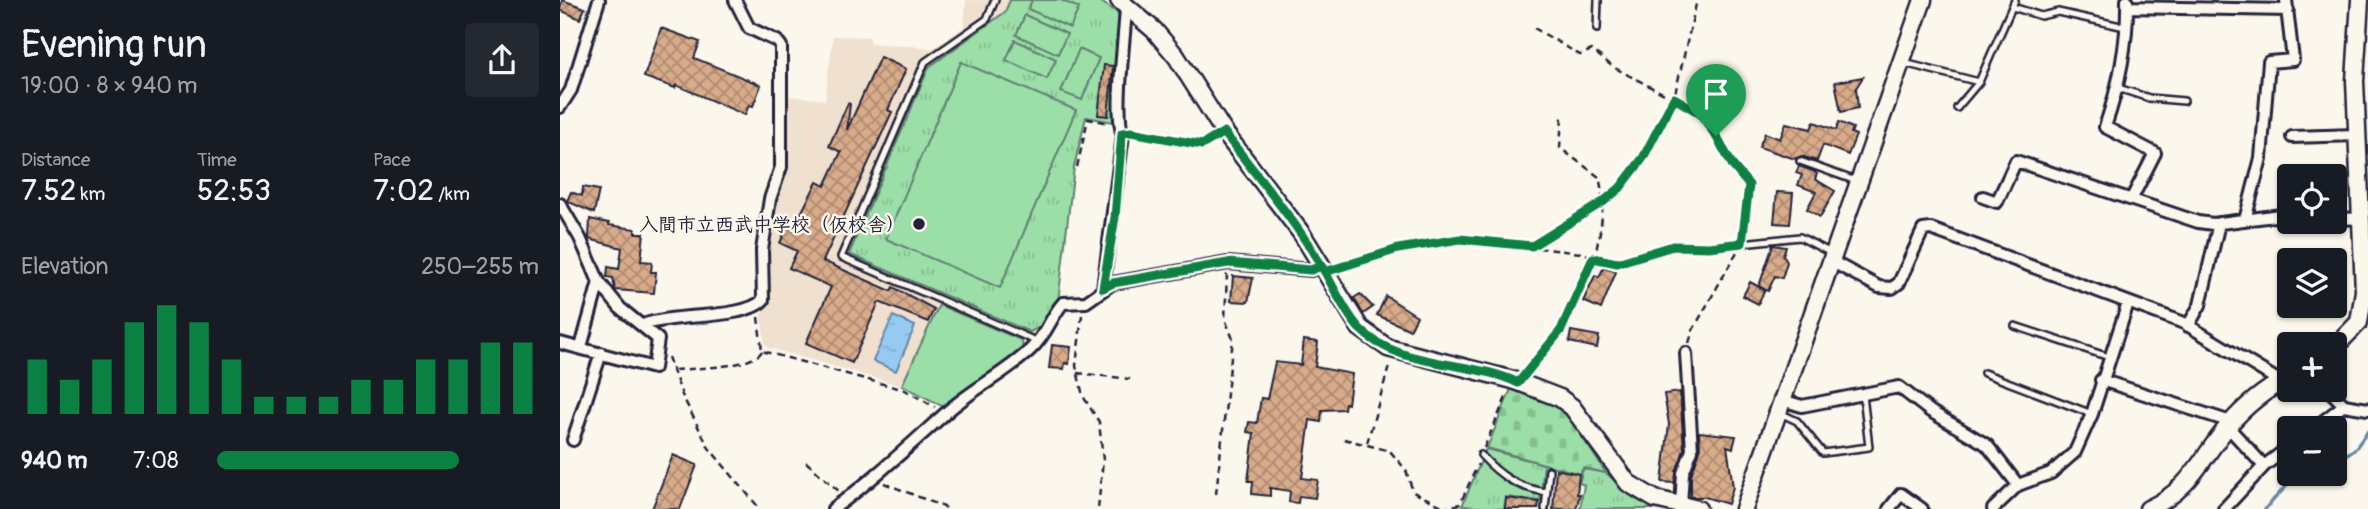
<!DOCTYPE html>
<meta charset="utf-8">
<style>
body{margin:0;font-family:Pangolin,"Klee One",sans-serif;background:#242831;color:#f1f3f6;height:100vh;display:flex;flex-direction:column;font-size:26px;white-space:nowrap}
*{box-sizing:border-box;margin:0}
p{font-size:23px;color:#9ea1a6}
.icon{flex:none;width:38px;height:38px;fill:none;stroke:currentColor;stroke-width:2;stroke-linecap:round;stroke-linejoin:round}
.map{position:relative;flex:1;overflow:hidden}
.details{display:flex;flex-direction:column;background:#171b24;width:560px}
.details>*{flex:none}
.tools{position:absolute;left:1717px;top:164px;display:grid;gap:14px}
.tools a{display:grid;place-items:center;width:70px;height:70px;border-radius:7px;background:#171b24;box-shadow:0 2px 5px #0004;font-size:35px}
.pin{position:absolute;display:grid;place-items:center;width:60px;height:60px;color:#fff;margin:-72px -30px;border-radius:50% 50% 50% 0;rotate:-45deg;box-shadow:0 0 7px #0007}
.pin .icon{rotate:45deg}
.round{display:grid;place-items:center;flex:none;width:74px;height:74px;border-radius:7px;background:#242831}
.headline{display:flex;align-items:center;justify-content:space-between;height:119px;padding:0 21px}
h1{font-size:38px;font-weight:600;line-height:52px}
.stats{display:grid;grid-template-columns:repeat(3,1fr);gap:10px;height:119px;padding:7px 21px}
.stats div{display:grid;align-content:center}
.stats b{font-size:30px;font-weight:600}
.stats small{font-size:19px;font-weight:400}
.stats p{font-size:19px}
.chart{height:196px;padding:14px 21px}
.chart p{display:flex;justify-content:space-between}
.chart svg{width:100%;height:126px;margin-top:7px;stroke:#0b8043;stroke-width:6}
ul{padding:0 21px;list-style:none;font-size:23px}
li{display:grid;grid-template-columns:112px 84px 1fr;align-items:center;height:52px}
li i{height:18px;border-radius:9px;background:#0b8043}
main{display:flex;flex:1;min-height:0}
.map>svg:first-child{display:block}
.built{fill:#f0e0cf}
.grass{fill:url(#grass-tufts);stroke:#5f8072;stroke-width:2}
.cemetery{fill:url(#cemetery-stones);stroke:#5f8072;stroke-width:2}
.pitch{fill:#9cdea8;stroke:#5f8072;stroke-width:2}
.water{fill:url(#water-ripples);stroke:#6787a9;stroke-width:2}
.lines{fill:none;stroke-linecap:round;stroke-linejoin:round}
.stream{stroke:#6787a9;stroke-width:3.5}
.building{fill:url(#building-cross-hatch);stroke:#22223b;stroke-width:2}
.lane-casing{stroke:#22223b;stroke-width:10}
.street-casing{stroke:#22223b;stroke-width:16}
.secondary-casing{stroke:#22223b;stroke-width:21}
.path{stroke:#22223b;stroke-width:2.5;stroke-dasharray:7 5;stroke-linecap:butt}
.lane{stroke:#fbf7ec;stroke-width:5}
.street{stroke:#fbf7ec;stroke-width:10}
.secondary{stroke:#fbf7ec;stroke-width:16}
.route-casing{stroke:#fff;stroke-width:14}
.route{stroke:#0b8043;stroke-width:9}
.poi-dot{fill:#22223b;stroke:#fbf7ec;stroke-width:2.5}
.labels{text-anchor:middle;stroke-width:5;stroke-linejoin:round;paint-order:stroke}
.poi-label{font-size:19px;font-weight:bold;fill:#22223b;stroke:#fbf7ec;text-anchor:end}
</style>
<main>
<section class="details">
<div class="headline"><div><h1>Evening run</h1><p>19:00 · 8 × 940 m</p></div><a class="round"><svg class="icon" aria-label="share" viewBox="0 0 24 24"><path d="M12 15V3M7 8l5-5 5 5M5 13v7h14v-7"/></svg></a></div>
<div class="stats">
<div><p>Distance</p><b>7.52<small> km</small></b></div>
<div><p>Time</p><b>52:53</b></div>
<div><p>Pace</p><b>7:02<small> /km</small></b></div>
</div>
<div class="chart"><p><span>Elevation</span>250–255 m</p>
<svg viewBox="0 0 160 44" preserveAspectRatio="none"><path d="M5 44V25M15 44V32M25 44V25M35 44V12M45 44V6M55 44V12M65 44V25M75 44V38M85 44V38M95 44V38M105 44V32M115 44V32M125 44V25M135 44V25M145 44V19M155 44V19"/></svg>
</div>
<ul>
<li><b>940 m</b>7:08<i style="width:75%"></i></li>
</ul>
</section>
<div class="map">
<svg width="1808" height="509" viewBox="0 0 1808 509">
<defs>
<pattern id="grass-tufts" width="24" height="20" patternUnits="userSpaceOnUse" patternTransform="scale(1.75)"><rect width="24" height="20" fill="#9cdea8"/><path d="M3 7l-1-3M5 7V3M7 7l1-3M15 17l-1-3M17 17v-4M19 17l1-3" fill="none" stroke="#86be92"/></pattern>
<pattern id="cemetery-stones" width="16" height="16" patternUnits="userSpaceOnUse" patternTransform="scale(1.75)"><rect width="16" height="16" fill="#9cdea8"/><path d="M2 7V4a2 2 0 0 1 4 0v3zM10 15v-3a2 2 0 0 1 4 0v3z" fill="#86be92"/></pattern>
<pattern id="water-ripples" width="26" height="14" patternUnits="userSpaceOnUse" patternTransform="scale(1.75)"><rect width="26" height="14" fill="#95cbf3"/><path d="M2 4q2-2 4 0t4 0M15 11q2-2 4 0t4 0" fill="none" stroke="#80aed1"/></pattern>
<pattern id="building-cross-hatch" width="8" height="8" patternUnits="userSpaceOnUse" patternTransform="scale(1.75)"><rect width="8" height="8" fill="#d8ab8a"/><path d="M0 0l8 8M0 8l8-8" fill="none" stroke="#af8b72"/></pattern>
</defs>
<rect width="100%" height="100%" fill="#fbf7ec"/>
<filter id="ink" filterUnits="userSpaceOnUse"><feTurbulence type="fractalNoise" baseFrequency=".0143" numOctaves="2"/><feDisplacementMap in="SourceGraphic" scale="14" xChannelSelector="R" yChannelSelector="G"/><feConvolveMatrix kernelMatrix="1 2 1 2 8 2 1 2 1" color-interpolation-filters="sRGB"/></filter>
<g filter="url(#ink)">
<!-- built -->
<path class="built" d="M406 0H541L558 13 561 27 554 122 527 118 515 167 499 302 491 311 487 324 465 350 388 405H380L347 387 209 348 205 343 201 315 208 301 207 250 229 96 265 100 273 36 310 37V43L373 48 404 27Z"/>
<!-- grass -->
<path class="grass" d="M450 0H538L558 13 561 27 554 122 526 117 514 167 498 302 490 310 486 324 470 332 289 254 369 67 445 12Z
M926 449 984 464 980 501 946 497 944 509 902 506Z
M1023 469 1046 473 1075 499 1097 509H1020L1024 485 1019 483Z"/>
<!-- cemetery -->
<path class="cemetery" d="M951 389 998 407 1007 414 1046 473 1023 468 1020 474 927 448Z"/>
<!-- pitch -->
<path class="pitch" d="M472 0H501L519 8 510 28 468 9Z
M465 15 507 34 498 54 456 35Z
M455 40 496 59 487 79 446 60Z
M519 49 539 58 522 100 501 92Z
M401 62 516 110 440 288 326 239Z
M379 305 461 340 464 350 388 405H380L342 385Z"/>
<!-- water -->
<path class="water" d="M333 316 355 326 336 371 313 361Z"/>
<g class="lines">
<!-- stream -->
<path class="stream" d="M1774 462 1795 449 1808 431
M1705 509 1730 482 1748 474"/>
</g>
<!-- building -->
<path class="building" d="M2 0 25 8 20 19 0 10Z
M101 28 140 42 134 58 201 85 193 106 189 105 185 115 116 85 115 88 84 77Z
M320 57 346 69 328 110 332 112 263 261 331 291 333 287 374 309 368 322 319 302 292 363 246 343 271 287 229 268 237 251 220 243 227 227 233 229 257 182 265 186 281 152 269 146 288 103 290 104 287 130Z
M544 65 553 66 548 116 538 115Z
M1303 77 1296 88 1298 108 1281 112 1275 82Z
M1254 122 1276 130 1279 122 1293 128 1291 133 1296 135 1288 155 1263 145 1257 161 1241 156 1235 159 1199 147 1205 133 1220 139 1226 123 1251 129Z
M1239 166 1253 171 1257 174 1255 179 1275 191 1260 217 1247 209 1256 192 1238 185 1242 175 1236 173Z
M23 187 39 190 34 213 7 201 11 192 22 196Z
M1217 192 1233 193 1230 224 1214 223Z
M30 219 49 223V225L75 229V233H84L81 261 92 262 91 272H96L94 293 55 290 53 278 47 277 48 267 59 269 62 248 29 239Z
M1213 245 1226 247 1223 255 1227 262 1222 278 1215 276 1208 291 1199 286Z
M1044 267 1056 272 1041 309 1023 301 1035 275 1039 277Z
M673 276 693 278 688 302 671 301Z
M1190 282 1205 290 1198 304 1183 296Z
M800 294 813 307 803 314 794 298Z
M826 296 857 316 850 330 817 315Z
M1011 331 1039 336 1037 348 1009 342Z
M744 340 758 342 755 367 792 374 788 404 785 403 784 409 762 410 761 422 750 420 742 478 758 480 755 498 739 496 738 503 729 502 730 491 710 488V496L692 494 693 481H688L694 433 687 432 689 422 697 423 701 398 707 399 715 362 741 365Z
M492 345 511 347 509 364 505 363 504 369 489 368Z
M1120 392 1124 449 1114 483 1102 482 1109 424 1104 394Z
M1139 432 1176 436 1173 448 1167 446 1173 487 1168 504 1145 497H1131V475L1140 450Z
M113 455 137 465 120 509H92Z
M996 469 1019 474 1017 494H1020L1016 509H993Z
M946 498 979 502 978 509H945Z"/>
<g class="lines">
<defs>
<path id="lane" d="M435 0 427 19 365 62 281 257 478 342
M1453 7 1481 16 1498 12 1565 27
M1037 29 1038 0
M1344 63 1419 82
M1558 88 1589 98 1624 101
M1397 108 1419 82 1455 0
M1240 161 1296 181
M1182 243 1240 237 1271 253
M1455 326 1549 357
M1424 373 1532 414
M1220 413 1237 421 1263 453 1309 447 1303 395
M921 455C940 476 958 488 986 492
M985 509 989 470"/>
<path id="street" d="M1567 0C1568 44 1559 86 1545 127L1595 153 1572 198
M1567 7 1728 10
M0 107 11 90 39 0
M1732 137 1797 135
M1423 197 1437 202 1456 161 1638 222 1653 224 1729 214
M0 204 20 238 39 282 60 308 98 339 94 368 0 343
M1774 218 1799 219
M1685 220 1701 158 1709 62 1733 60 1726 0
M1271 261 1319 287 1332 288 1339 283 1363 230 1371 229 1624 323 1721 382
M543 288 563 135C554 114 565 35 566 7
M83 325C114 313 184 320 203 300L202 250 210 199 221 167V46L217 41 189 28 175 0
M1628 326 1640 305 1659 223
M21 347 39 282
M1541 380 1671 422
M1769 390 1784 405 1808 409
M1222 400 1242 406 1339 387 1370 411 1427 445 1458 485
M1668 427 1704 466
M1753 429 1784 405
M13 440 41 353
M1121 505 1123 473 1132 450 1126 353
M273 509C314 479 350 445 388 411 413 389 447 372 470 350 488 333 490 318 503 303L526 302 553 283 668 263 751 270 761 266
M1329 509 1341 494 1362 509
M1433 509 1458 485 1491 473 1515 452 1532 414 1568 303
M1664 509 1704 466 1729 447"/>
<path id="secondary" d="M559 0 594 30 616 56 664 132 742 234 800 328 828 348 953 380 1000 398 1012 407 1068 483 1095 499 1138 509
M1774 348 1799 322 1804 291 1795 81 1800 0
M1184 509 1363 0
M1588 509C1632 489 1640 459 1669 425 1685 406 1707 389 1729 377"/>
</defs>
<!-- lane casing -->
<use href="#lane" class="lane-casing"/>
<!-- street casing -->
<use href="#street" class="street-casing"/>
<!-- secondary casing -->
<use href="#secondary" class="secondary-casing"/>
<!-- path -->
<path class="path" d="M974 28 1020 55 1032 50 1053 67 1140 113 1173 166 1189 185 1183 234
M573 132 642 145 655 140
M517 167 528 119 549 123
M972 246 1043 202 1060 188 1083 158 1114 98 1137 0
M778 266 838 249 900 239 1021 253 1057 263 1085 252 1113 246 1175 244
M522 315 516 366 523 396 539 422 543 460 538 509
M198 317 202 351 345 390 375 407
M1129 343 1133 330 1178 250
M108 357 122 395 149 448 200 509
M115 370C135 368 192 368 202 351
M965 371C1011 331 1055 238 1039 177L1000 148 1002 116
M517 373 570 379
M784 439 830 451 846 470 853 492 882 506
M807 443 830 363
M924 448 948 393
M246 462 280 492
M324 483 389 509
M656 494 673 339 665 319 667 274
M882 509 900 504 918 464"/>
<!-- lane -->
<use href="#lane" class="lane"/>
<!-- street -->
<use href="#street" class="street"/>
<!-- secondary -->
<use href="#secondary" class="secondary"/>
</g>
</g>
<g class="lines" filter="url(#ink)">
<defs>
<path id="route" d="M1156 136 1140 113 1114 98 1083 158 1060 188 1043 202 972 246 900 239 838 249 765 272 761 266 751 270 668 263 553 283 543 288 555 217 562 133 571 132 642 145 664 132C698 178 737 222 765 272 775 290 785 312 799 328 838 369 909 359 958 383L1001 330 1033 258 1057 263 1113 246 1149 247 1182 243 1189 185 1173 166 1156 136"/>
</defs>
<!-- route casing -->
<use href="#route" class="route-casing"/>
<!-- route -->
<use href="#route" class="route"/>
</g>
<!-- markers -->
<circle class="poi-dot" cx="359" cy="224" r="7"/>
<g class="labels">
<!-- poi labels -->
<g class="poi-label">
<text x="345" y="231">入間市立西武中学校（仮校舎）</text>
</g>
</g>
</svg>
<div class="tools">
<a><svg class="icon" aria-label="locate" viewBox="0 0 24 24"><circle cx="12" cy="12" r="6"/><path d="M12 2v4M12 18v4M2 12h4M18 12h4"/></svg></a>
<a><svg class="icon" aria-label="layers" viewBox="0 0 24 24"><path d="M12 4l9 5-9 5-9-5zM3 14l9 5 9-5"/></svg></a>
<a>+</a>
<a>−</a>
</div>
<div class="pin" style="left:1156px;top:136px;background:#1e9e55"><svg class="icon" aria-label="arrive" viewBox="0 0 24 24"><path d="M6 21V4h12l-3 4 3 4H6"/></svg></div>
</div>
</main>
